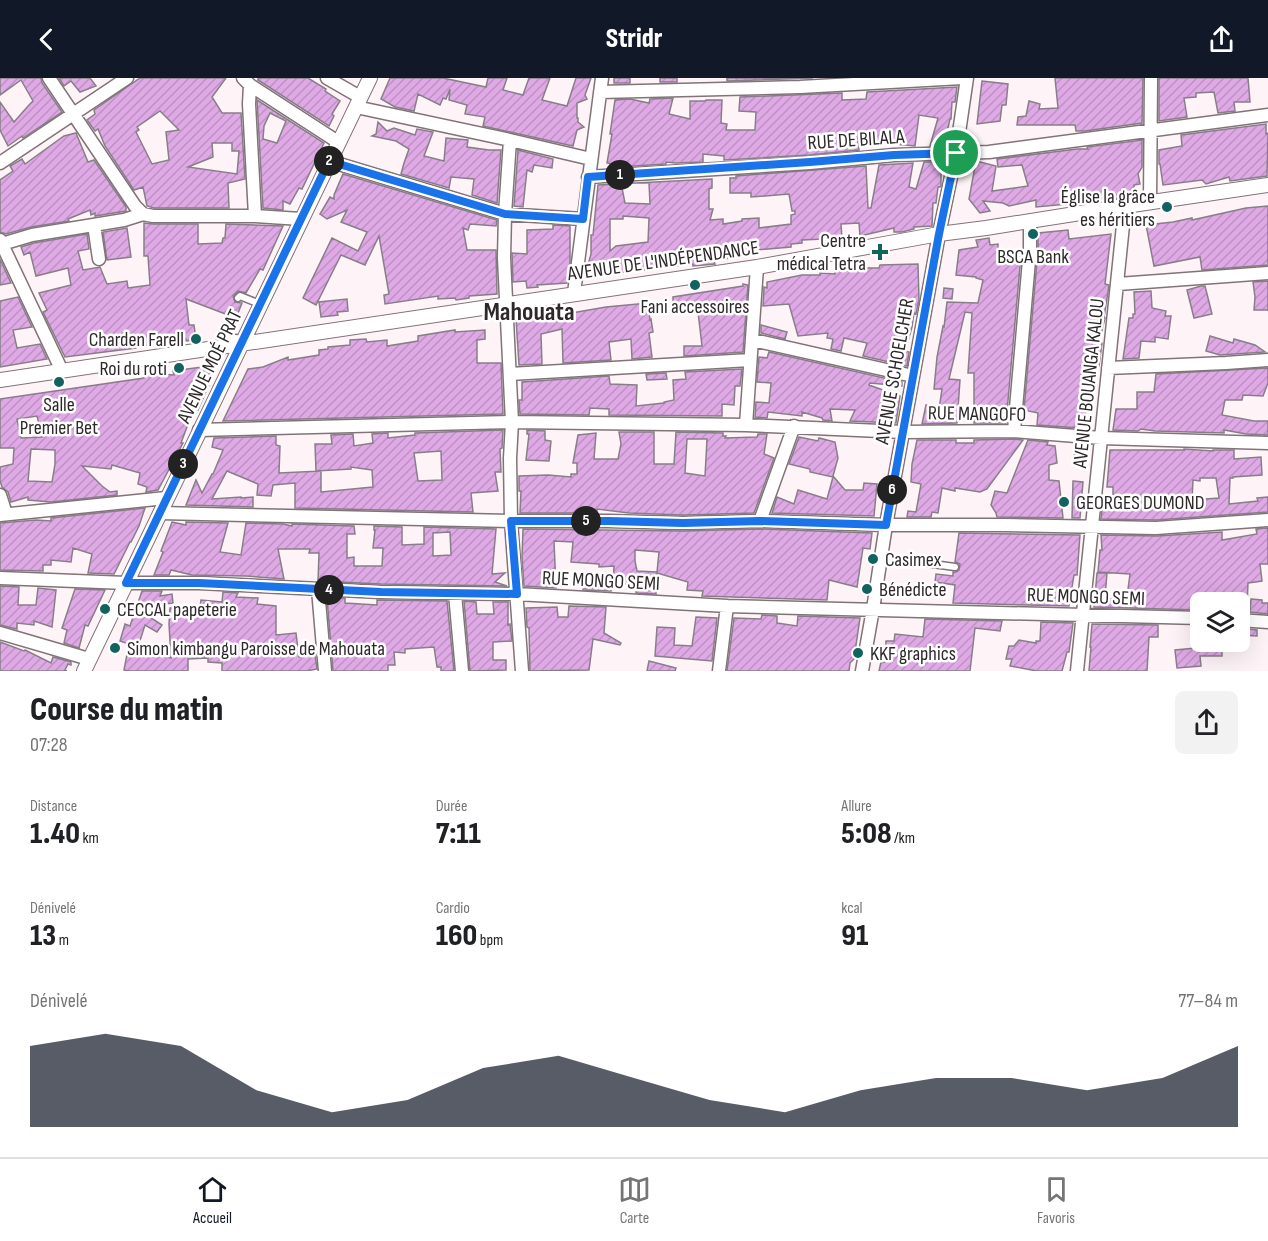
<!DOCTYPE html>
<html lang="fr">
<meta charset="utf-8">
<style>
body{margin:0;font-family:"Sofia Sans Condensed",sans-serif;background:#f2f2f2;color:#202124;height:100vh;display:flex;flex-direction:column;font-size:22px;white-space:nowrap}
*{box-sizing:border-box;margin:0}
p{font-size:20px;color:#757577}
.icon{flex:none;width:33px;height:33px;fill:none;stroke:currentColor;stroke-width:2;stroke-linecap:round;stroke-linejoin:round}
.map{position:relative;height:593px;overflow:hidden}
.drawer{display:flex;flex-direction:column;background:#fff;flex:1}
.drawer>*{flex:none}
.tools{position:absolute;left:1190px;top:514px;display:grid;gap:12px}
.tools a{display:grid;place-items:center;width:60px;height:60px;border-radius:9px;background:#fff;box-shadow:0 6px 24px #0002;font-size:30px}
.pin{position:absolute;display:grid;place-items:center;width:51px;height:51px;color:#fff;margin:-26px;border:3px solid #fff;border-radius:50%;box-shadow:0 2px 6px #0007}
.km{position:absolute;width:30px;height:30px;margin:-15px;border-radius:50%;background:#222;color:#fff;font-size:16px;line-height:30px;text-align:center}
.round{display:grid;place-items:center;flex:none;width:63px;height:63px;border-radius:9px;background:#f2f2f2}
.head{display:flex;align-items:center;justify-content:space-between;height:102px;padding:0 30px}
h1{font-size:33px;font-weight:800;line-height:45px}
.figures{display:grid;grid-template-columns:repeat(3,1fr);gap:9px;height:102px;padding:6px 30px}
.figures div{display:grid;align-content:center}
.figures b{font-size:30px;font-weight:800}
.figures small{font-size:16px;font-weight:400}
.figures p{font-size:16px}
.chart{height:168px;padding:12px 30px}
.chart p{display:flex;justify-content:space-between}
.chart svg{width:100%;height:108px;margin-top:6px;fill:#111827;opacity:.7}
header{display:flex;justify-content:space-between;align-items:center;height:78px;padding:0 30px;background:#111827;color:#fff;font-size:27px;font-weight:800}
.tabs{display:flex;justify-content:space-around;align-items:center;height:84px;border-top:2px solid #e0e0e0;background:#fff;font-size:16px;color:#757577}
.tabs a{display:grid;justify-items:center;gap:3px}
.tabs .current{color:#111827}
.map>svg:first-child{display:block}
.building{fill:url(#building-hatch);stroke:#887e89;stroke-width:1.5;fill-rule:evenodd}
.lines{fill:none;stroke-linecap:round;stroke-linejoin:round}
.service-casing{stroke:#817378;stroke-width:9}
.minor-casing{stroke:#817378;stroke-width:15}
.tertiary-casing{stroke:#817378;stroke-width:16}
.service{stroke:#fff;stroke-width:6}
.minor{stroke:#fff;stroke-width:12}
.tertiary{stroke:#fff;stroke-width:14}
.route-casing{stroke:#fff;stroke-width:12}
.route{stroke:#1a73e8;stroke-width:8}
.poi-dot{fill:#12625f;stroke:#fff;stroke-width:2}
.labels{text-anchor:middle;stroke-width:5;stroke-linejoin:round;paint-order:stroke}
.street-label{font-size:20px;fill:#2e282a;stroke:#fff}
.poi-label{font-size:20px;fill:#2e282a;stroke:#fff;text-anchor:start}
.district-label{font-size:26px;font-weight:bold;fill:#2e282a;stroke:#fff}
</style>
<header><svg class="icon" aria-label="back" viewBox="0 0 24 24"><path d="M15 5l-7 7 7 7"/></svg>Stridr<svg class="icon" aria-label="share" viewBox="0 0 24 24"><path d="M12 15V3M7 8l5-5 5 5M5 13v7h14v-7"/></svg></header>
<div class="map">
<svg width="1268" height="593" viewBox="0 0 1268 593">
<defs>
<pattern id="building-hatch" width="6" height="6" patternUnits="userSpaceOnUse" patternTransform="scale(1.5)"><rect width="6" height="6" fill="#dea9e5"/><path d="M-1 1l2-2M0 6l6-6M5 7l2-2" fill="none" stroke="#bf91c5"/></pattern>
</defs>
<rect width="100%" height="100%" fill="#fef4f7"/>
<!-- building -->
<path class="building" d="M0 0H41L42 5 62 34 23 60 22 58 8 68 0 52V24L14 44 29 27 33 23 21 2 0 17Z
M59 0H90L96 8 80 14 71 3 64 8Z
M140 0H226L212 19 222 35H241L245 101 228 105 229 130H154L147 128 143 109 134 112 105 68 98 51 95 53 87 42 95 36 94 32ZM160 33 179 52 166 54 169 82 152 86 136 54 139 52 137 49ZM212 65H232V73H239L237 96 188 89 213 79Z
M258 0H308L326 11 325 13 340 23 332 36 334 38 329 48 258 2Z
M390 0H443L486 9 488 0H507L503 12 523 17 529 0H550L542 22 567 28 576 0H591L585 17 587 21 577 25V40H578V44L584 49 577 52 573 68 483 48 485 39 465 36 467 27 449 22 450 11 446 21 443 20 440 27 418 16 414 33 395 29 381 21Z
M614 0H630V5H614Z
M660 0H677V4H660Z
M727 0H813L727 3Z
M1055 0H1143L1142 45 1085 53H1076L1075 47H1017L1018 39 1026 38 1029 23 1040 26 1039 31 1058 30Z
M1159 0H1248L1250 24H1234L1235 33 1218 35 1214 14 1196 15V19L1184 20 1187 39 1159 43Z
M982 3 1008 6 1006 27H1002L1000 43 977 46Z
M957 9 955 24H952L951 41H950L944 67 930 68 938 40 919 37 915 68 884 65V63L865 62V65L858 64 859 72 809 77 724 82V78L703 76V84L676 85 666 84V86L617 89 618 87 607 85 612 56H610L615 22 630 21 649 25 650 21 673 20 669 36 690 41V23H705L706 22H722L721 45 727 46 726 52H755L756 34 739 33 740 19 842 15V22L866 21 867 14Z
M257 22 324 65 302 111 299 110 290 126 283 123V132L263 130ZM270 35 286 43 277 65 263 61 264 48Z
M378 44 387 53 394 50 415 57 417 51 433 54 424 78 444 83 446 60 468 62 467 69 489 72H501L497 125 472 117 474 101 451 99 449 110 401 96 404 85 409 71 396 63 372 58 376 56Z
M1266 46V56L1268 55 1267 98 1230 103 1229 99 1206 106 1202 102 1163 107 1160 86H1159V72L1182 68 1181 57Z
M76 55 88 84 94 82 126 129V133L95 138V135L91 137 90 132 68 141 69 143 31 149 6 156 0 154V102L13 93 10 88 22 81 25 86 64 58Z
M1142 62V89L1138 96 1140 106 1134 107 1135 117 1114 121 1113 118 1079 125 1036 129V122L1009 128 1003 125 983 123 990 133 980 135 969 121 976 83 996 88 992 113 1028 108 1022 87 998 89 997 81 1077 71H1088L1087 69Z
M518 72 553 81 552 90 534 87 532 94 527 92 523 129 514 128Z
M924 84H941V108L940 109H938L936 125H933L932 148 914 149V151L902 154H894V150L860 158 859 145 841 146 842 161 822 165 823 161 802 162V165L791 166V169L755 172 756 175 714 183 715 186 693 188V186L627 194 604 195 603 186 588 187 591 176V157H593L598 107 712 101V110L709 111V131H713L710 142 723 141V146L742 143V141L759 140V150L791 146V137L795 136V133H792L789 116 751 119V115H730V100H736V98L866 88 868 130H871L879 87 913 85 909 109 916 111ZM632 105H649L650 126 625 125 622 110ZM623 138 649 140 648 164 616 168 610 173V141H623Z
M343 96 497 142 496 148 470 146 468 152 463 150 467 172H496L497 216 469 218V220L456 222 455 220 438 221V218L385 226 384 217 389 216 379 158 365 187 341 177 316 227 303 220 332 160 358 173 367 154 341 144 347 132 327 141 320 136 330 119 334 121V117Z
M1268 128V187L1202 192 1200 179 1154 188 1146 147 1173 144 1192 140V142L1246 130Z
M144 145 153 146H198V166L222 165 223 160H225L226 146 283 148 263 192 260 191 246 215 238 213 233 218 235 224 242 225 236 240 186 221 189 247H194L196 262 186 263V261L150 264V267L136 268V270L65 279 43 234 47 232 39 215 71 207 68 190 36 198 30 174 24 177 21 169 34 165 87 156 89 171 78 173 83 192 100 189 107 206 127 203 128 210 150 207 148 178H144Z
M553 147 570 148V184L567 205 537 207 538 209 527 210 526 203 513 204 512 175 527 176V152L553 151Z
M127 150 131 179 107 182 103 154Z
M1068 152 1069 161 1111 156 1105 206 1109 207 1104 240H1105L1099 264 1102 265 1099 288 1092 287 1089 317 1081 316 1086 337 1079 350 1037 347 1038 335 1024 332 1038 172V155Z
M989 160 990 167 998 166V178L1021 177 1006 345H974V295H968L972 235 965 234 949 301 960 302 957 345 922 346 926 327 939 331 942 311H934L937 279 943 248 944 249 947 224 978 225 983 202 976 200V199L956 197 959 172 978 169 976 162Z
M0 181 11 205 0 207Z
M918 186 919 222 916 236 914 235 912 249 905 273 909 274 907 288 863 278 867 265 844 260 841 273 831 271 833 261 827 260 828 255 798 258 789 226 763 228 764 209 767 210V204L802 197H820V195L835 196V192L859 193V190H879L880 187Z
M1268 203V232H1254L1255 219 1253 204Z
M743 206 748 207 743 274 684 278V268H702L698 234H673V219L743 208Z
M1201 208H1205L1212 236 1194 240 1187 212Z
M944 210 953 211 952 221 943 220Z
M1151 213 1152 230 1166 233 1165 238H1171L1168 261 1155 259V264L1141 263 1139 280 1123 281 1129 240H1133V236H1135L1134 214Z
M18 219 32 249 13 252 17 270 40 266 47 281 0 289V223Z
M347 221 348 233 337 234 338 237 321 239 319 224Z
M648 225 650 242 651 241 653 254 649 255 652 279 632 281 631 261 609 264 611 282 563 285 562 251 541 256 542 286 519 287 516 241 548 239 547 238 560 237 606 229Z
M761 247 787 254 785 261 761 255Z
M455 252V254L485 252V261L477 262V285H501L503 336 223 343 248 291 263 289 288 279V282L319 277V272L328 271V269L350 267V262L366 261 367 264 387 262V268L418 263V258Z
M1210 258 1233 265 1234 261 1255 267 1265 274 1220 277 1206 273Z
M769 274 902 304V308L870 305 869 307 900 318 896 345 850 343 855 332 830 331 832 343 823 342 822 340 802 334V338L768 334 767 340 755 339 756 324 769 325 771 305 757 304 759 279 767 280Z
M209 288 211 302 198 332 194 330 181 365H183L158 412 146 414 147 409 138 406 140 395 112 387 111 391 82 388 102 408 110 414 117 413V417L51 424 28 422V419L11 424 8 414 2 409 0 403V389L13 386 14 370H0V321L144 300V295L174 297 173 293ZM37 338 42 359 21 360 17 341ZM31 371 55 372V386L52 404 28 403Z
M1268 290V305L1263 318 1243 317 1242 322H1225L1222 337 1254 343H1268V357L1246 356 1224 352V355L1155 353 1141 351 1138 353 1113 352 1116 331H1137V314H1154L1156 296Z
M742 291 740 308H735L734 327 722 326V338L609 337V331L590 330 589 337 520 336 519 322H522V304L609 298 610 306 637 307 636 328 664 325V324L674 322 673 302 686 301 685 294Z
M666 295 667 301 647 302 646 296Z
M503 352 502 370 500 371 501 394H495L498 413 471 415 473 434 295 430V405L273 407 271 418 257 417 258 406 227 393 212 421 241 419V420L253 419V429L186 427 196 402 202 415 212 396H213L223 372 212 369 214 360 276 358V367L280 368 279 395 321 393V414L373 409 372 392 351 389V391L316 393 315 366H332L331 357 353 356 354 368 373 365 372 356 388 355V360L415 357V355ZM441 373 442 402 418 403 414 375Z
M527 352 545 353V362L551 363 549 383 526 382 529 356H527Z
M619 354H654V386H674L676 354 723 355V358H726L725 360 757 359 758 356H767L764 376 774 380 754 435 683 437 629 435 597 431V435H520L521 413H519V398L548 397 571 399V396H577V385H573L578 357 596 355 594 381H618L621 366ZM687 361H707L705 398 685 395Z
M799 359 818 363 819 360 835 364 838 380 833 398 845 412H863L864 405 877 406 874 438 772 435 777 419 794 426 798 412 827 421 833 399 810 394V391L789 386Z
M1014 361 1023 362 987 411 980 414 955 410V413L942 410 938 435 932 434 931 439H907L908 433 916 434 921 406 911 404 912 386 917 362H956V365H974V362Z
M1028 362 1048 364 1047 367 1055 368 1057 385 1049 387V402L1059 403 1063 440 997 439 996 435 991 427 995 413 1007 415Z
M1075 369 1085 370 1084 381H1074Z
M1184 371 1213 373V372H1234V381L1261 379 1262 397 1233 399V400H1230L1229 426 1258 423 1257 420 1268 419V434L1156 442 1101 441 1102 430 1113 431V409H1107L1110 372H1184ZM1200 400H1216L1219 420 1192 422 1193 402 1200 403Z
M1073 403 1083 404 1080 440H1072Z
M145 430 139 448 131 464H130L114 496 88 495 92 476 73 470 71 484 51 482V487H43V493L0 492V445L36 442 51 443V440Z
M172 444 186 447V444L228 445 220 474 241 477 246 445 283 446 292 448V446L354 448 355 456H347V480L354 479V488H382L383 470H373L375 452H374V448L402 449V467L424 466V449L496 451 492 496 505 495 495 504 507 508 381 506 318 503 319 475H309L310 471H278L284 501 246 498 192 497 171 492 169 497H154L163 474 161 473ZM450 454 451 477 433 478V455Z
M1268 450V486H1260L1262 503 1248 505 1247 528H1239L1237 521 1214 518 1210 524 1200 525V532L1094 529 1097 495H1107L1105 519 1126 526 1130 496 1098 494 1100 472H1102L1101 457 1157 458 1222 454V462L1257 456 1256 451Z
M523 451 683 453 760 451 872 455 870 471 863 470 857 509 829 502 827 522 702 518 703 513 687 512 688 504 657 495 656 516 636 515 637 507 613 505 614 488 599 489V486L571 484 573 464 554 463 556 510 524 508 522 479ZM635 472 659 474 657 494 637 493 635 483Z
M959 455 1080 457 1077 497H1074L1069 528 953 525 955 507 935 504 936 496 953 498V494H956L959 492 960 486 955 484Z
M0 508 19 509 18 527H36L38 510 56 512 52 549 34 543V547L17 545V551L0 547Z
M593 508 612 509 611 513 583 512V510H593Z
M75 511 105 512 88 548 85 547 79 570 64 565 67 552 62 550Z
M142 513H162L160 518 172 516 173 525 153 527 148 538 162 547 157 554 145 547 137 572 171 580 169 546 170 530 200 529 201 522 222 524 223 514 238 515 236 519 258 520 257 526 276 528V557L296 555 299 579 315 577 317 591 306 593H222V585L208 584V580L188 581V593H129L124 592 129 566 120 563 125 546 130 548Z
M327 520H345V525L377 527V522L447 523 454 593H441V589H437L434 569 405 571V575L394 574 395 587H388V593H333Z
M1251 521 1262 522V525H1268V536L1250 534Z
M464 523 476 524 477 536H494L493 524H508V547L510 546 512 563 493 564V582H506V592L470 593Z
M569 528 606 529 604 555 621 565 620 567 593 561 589 592 530 593 529 550 527 549 526 530 557 529 558 539H568Z
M762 537 777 538V545L797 548 798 538 860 540 854 581 850 585 849 593H727L734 540 761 541Z
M696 539 717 540 712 583 655 578 657 549 675 550 674 567 692 568Z
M925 541 1002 543 1000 553 975 550 970 593H879L881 584H885L886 563H894L895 556 923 559Z
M1041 544 1073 545 1069 574H1067L1062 593H1037L1010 588 1012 581H1006L1009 568H1014L1019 562 1036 565V563H1040Z
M1092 546 1158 547V559H1149L1147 593H1089L1091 569H1090Z
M1239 550 1257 552V558L1239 557Z
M0 564 24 573 25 572 51 585 53 579 71 584V587L68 586 65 592 67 593H0Z
M1207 564H1222V578H1200L1201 588 1177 590 1175 572 1207 569Z
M649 583 676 590 675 593H647Z"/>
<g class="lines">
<defs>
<path id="service" d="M238 220 240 218 260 226
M223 253 227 259 243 261
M881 479 955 489"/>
<path id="minor" d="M49 0 135 128 143 136
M243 0 250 7 338 64
M327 0 360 19
M250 7 249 26 255 138
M600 14 800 9 962 0
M356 29 510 62 591 81
M510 62 505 136 504 180 512 344 510 380 511 443 522 593
M329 83 505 136 583 141
M0 85 127 0
M588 99 810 85 894 77 989 74 1268 37
M1150 124 1151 0
M94 147 99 181
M0 162 62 293
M2 166 32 157 124 142 143 136 153 138H255L301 141
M1118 206 1268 195
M574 215 602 0
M753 262 913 298
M1108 290 1226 285 1268 282
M510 296 750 282
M746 347 757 189
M199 352 512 344 746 347 903 354 1014 353 1101 360 1268 365
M1014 353 1030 171V143
M0 417 6 436
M160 435 511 443H608L683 445 760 443 886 447H1004L1156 450 1268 442
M0 437 166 420
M760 443 794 348
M0 500 126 505H199L381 514 517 516 727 528 1200 540
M318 511 325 593
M455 516 462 593
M1239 542 1268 544
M0 555 89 581
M719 593 727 528
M862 593 873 531 886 447 939 156 956 75 967 0
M1077 593 1125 128"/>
<path id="tertiary" d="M0 302 757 189 939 156 986 150 1125 128 1268 107
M84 593 370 0"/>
</defs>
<!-- service casing -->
<use href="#service" class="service-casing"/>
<!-- minor casing -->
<use href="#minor" class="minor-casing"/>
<!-- tertiary casing -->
<use href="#tertiary" class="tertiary-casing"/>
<!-- service -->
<use href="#service" class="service"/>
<!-- minor -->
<use href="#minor" class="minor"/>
<!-- tertiary -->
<use href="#tertiary" class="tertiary"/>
</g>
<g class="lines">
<defs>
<path id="route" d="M956 75 939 156 886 447 760 443 683 445 608 443H511L517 516 381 514 199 505H126L329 83 505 136 583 141 588 99 810 84 894 77Z"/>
</defs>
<!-- route casing -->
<use href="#route" class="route-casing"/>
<!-- route -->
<use href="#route" class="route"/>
</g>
<!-- markers -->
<g class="poi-dot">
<circle cx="1167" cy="129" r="6"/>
<circle cx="1033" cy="156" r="6"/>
<path d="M877 165h6v6h6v6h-6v6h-6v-6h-6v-6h6z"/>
<circle cx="695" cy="207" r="6"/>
<circle cx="196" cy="261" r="6"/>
<circle cx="179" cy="290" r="6"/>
<circle cx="59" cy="304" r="6"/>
<circle cx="1064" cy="424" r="6"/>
<circle cx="873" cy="481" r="6"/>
<circle cx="867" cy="511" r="6"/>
<circle cx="105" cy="531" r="6"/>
<circle cx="115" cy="570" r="6"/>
<circle cx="858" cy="575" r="6"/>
</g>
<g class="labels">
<!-- street labels -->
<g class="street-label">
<text transform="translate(856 61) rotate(-4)" y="7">RUE DE BILALA</text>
<text transform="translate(663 182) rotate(-8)" y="7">AVENUE DE L'INDÉPENDANCE</text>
<text transform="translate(209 288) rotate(-64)" y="7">AVENUE MOÉ PRAT</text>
<text transform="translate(894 293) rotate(-80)" y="7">AVENUE SCHOELCHER</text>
<text transform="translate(1088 305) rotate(-84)" y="7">AVENUE BOUANGA KALOU</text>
<text transform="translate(977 335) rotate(1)" y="7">RUE MANGOFO</text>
<text transform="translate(601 502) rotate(3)" y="7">RUE MONGO SEMI</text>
<text transform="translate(1086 518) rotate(2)" y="7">RUE MONGO SEMI</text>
</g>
<!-- poi labels -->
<g class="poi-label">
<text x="1155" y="125" text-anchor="end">Église la grâce<tspan x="1155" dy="23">es héritiers</tspan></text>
<text x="866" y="169" text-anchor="end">Centre<tspan x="866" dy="23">médical Tetra</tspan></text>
<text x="1033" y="185" text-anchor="middle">BSCA Bank</text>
<text x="695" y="235" text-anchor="middle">Fani accessoires</text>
<text x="184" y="268" text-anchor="end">Charden Farell</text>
<text x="167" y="297" text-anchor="end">Roi du roti</text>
<text x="59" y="333" text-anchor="middle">Salle<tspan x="59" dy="23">Premier Bet</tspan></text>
<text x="1076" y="431">GEORGES DUMOND</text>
<text x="885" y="488">Casimex</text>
<text x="879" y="518">Bénédicte</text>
<text x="117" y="538">CECCAL papeterie</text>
<text x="127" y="577">Simon kimbangu Paroisse de Mahouata</text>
<text x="870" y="582">KKF graphics</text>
</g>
<!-- district labels -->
<g class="district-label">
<text x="529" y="242">Mahouata</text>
</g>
</g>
</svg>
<div class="tools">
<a><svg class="icon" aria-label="layers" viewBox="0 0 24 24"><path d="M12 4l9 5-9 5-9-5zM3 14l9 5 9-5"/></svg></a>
</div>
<div class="pin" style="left:956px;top:75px;background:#1e9e55"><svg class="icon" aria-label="arrive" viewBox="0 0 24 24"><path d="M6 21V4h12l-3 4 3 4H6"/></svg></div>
<b class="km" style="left:620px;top:97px">1</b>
<b class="km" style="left:329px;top:83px">2</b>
<b class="km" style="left:183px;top:386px">3</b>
<b class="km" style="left:329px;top:512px">4</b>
<b class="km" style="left:586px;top:443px">5</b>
<b class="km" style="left:892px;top:412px">6</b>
</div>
<section class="drawer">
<div class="head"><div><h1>Course du matin</h1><p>07:28</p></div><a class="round"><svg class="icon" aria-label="share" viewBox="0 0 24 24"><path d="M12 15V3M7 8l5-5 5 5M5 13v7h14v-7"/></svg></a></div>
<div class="figures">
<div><p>Distance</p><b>1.40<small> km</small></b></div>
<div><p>Durée</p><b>7:11</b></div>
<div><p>Allure</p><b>5:08<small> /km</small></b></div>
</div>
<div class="figures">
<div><p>Dénivelé</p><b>13<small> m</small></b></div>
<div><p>Cardio</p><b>160<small> bpm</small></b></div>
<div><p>kcal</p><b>91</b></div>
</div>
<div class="chart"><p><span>Dénivelé</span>77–84 m</p>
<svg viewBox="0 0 160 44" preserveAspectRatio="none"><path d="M0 44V11L10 6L20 11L30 29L40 38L50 33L60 20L70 15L80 24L90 33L100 38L110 29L120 24L130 24L140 29L150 24L160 11V44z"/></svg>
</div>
</section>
<nav class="tabs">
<a class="current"><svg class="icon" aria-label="home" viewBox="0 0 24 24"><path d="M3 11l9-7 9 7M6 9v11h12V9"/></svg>Accueil</a>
<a><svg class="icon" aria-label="map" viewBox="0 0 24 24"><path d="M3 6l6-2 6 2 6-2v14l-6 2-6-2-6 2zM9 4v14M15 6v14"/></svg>Carte</a>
<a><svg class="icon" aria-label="saved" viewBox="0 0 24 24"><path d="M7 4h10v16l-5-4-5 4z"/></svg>Favoris</a>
</nav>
